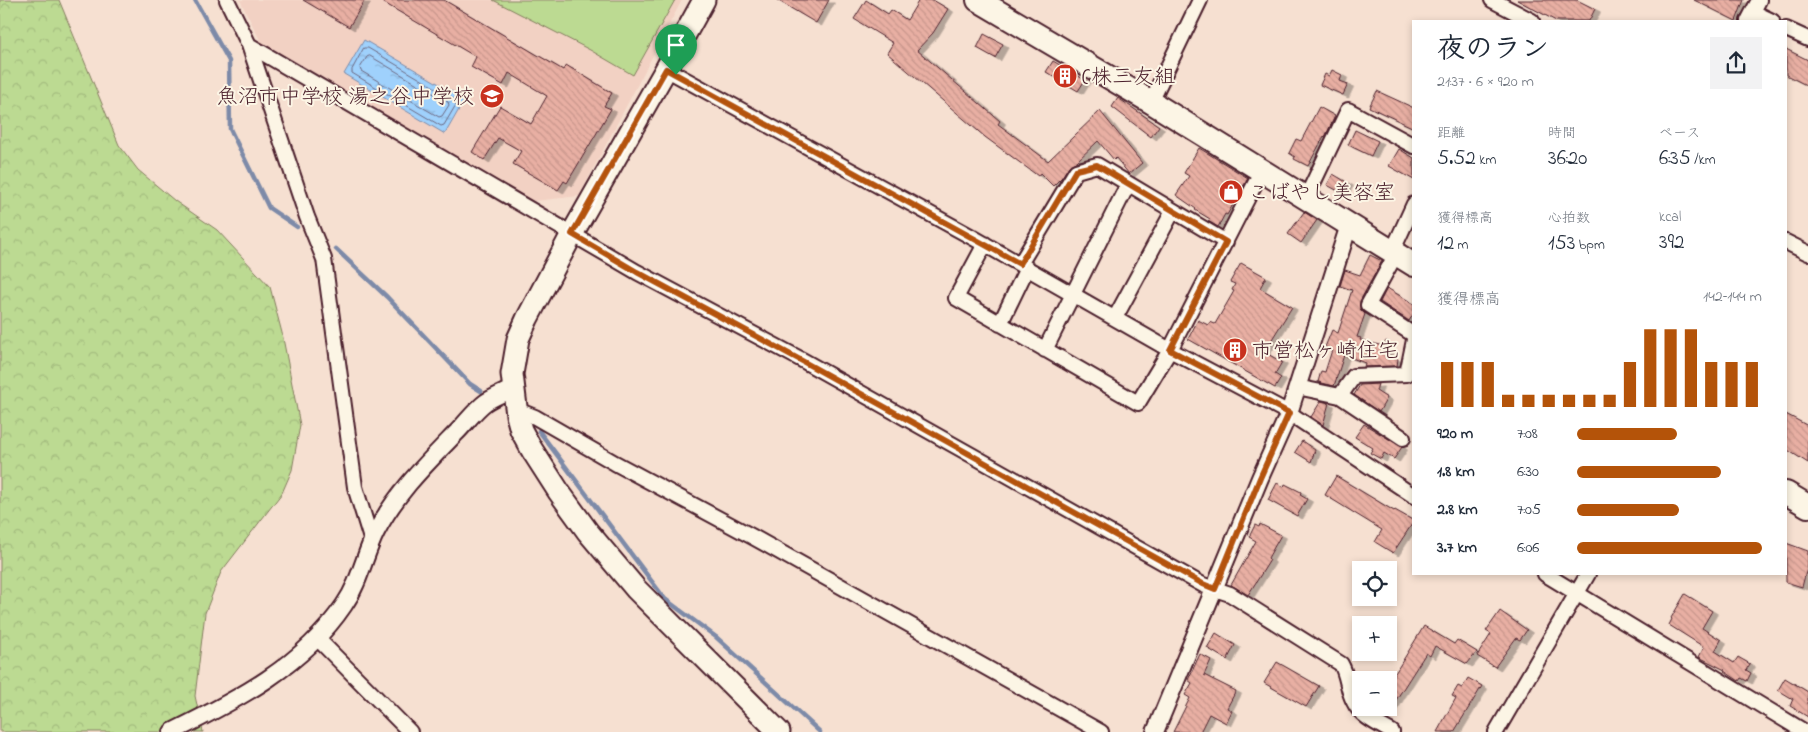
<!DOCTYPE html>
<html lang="ja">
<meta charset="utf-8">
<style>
body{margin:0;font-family:"Indie Flower","Klee One",sans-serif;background:#f2f2f3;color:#1f2937;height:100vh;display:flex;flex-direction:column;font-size:19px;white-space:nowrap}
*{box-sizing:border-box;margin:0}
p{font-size:16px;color:#747a83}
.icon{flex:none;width:28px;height:28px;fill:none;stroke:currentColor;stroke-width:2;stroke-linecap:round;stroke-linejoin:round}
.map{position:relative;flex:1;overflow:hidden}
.sheet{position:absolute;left:1412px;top:20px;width:375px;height:555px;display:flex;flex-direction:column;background:#fff;border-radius:0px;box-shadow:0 2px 8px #0003}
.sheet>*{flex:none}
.fabs{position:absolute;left:1352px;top:561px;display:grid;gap:10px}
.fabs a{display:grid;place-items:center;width:45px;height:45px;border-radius:0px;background:#fff;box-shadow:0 2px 8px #0003;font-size:25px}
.pin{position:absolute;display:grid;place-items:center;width:42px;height:42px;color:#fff;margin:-51px -21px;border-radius:50% 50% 50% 0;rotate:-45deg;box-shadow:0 0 5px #0007}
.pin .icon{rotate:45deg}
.round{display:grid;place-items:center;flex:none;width:52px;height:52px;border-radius:0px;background:#f2f2f3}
.summary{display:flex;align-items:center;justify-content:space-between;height:85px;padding:0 25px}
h1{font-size:28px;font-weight:600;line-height:38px}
.figures{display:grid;grid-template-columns:repeat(3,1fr);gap:8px;height:85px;padding:5px 25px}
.figures div{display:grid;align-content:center}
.figures b{font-size:21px;font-weight:600}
.figures small{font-size:14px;font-weight:400}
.figures p{font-size:14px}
.chart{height:140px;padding:10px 25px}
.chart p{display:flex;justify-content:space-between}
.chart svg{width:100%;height:90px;margin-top:5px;stroke:#b45309;stroke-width:6}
ul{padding:0 25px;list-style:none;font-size:16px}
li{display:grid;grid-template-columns:80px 60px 1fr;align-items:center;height:38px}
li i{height:12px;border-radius:6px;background:#b45309}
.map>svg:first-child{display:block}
.built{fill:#f2d1c3}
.forest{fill:url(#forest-crowns);stroke:#837c5e}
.green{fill:#bcda92;stroke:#837c5e}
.water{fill:url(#water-ripples);stroke:#7d8aa8}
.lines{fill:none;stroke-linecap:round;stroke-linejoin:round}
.shore{stroke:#6c667f;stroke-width:1}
.stream{stroke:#7d8aa8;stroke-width:4.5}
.building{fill:url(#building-back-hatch);stroke:#4a1f2b;filter:url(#shadow)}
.minor-casing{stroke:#4a1f2b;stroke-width:18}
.tertiary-casing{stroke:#4a1f2b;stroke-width:20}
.primary-casing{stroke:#4a1f2b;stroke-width:25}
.trunk-casing{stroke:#4a1f2b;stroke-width:26}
.minor{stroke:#fcf5e5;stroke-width:14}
.tertiary{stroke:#fcf5e5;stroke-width:16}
.primary{stroke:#fcf5e5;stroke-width:21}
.trunk{stroke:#fcf5e5;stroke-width:22}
.route-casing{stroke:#fff;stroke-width:10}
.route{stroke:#b45309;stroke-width:6}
.labels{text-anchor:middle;stroke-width:4;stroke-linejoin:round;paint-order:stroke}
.poi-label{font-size:21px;fill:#4a1f2b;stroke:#fcf5e5;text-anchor:start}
</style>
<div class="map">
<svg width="1808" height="732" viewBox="0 0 1808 732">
<defs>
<pattern id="forest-crowns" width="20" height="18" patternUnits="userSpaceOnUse" patternTransform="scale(1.25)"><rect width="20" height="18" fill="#bcda92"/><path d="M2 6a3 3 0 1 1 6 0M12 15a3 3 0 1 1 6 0" fill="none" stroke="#a3bb7e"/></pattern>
<pattern id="water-ripples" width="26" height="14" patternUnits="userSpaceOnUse" patternTransform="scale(1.25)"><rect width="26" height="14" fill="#9fd1fc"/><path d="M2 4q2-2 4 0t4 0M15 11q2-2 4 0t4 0" fill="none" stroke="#8ab3d8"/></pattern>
<pattern id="building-back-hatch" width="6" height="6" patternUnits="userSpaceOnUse" patternTransform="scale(1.25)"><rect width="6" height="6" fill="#e8afa3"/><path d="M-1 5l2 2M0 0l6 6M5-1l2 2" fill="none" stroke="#c8968c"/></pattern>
<filter id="shadow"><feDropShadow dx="5.5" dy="3" stdDeviation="0" flood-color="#0004"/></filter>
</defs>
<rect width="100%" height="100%" fill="#f6e0d1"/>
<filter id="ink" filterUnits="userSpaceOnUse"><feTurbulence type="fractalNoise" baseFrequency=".02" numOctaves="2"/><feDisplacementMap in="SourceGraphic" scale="10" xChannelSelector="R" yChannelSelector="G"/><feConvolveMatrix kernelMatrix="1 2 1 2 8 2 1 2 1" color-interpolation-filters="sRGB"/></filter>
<g filter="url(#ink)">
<!-- built -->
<path class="built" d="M240 0H682L579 196 526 202 427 139 271 52 262 44Z"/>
<!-- forest -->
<path class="forest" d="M0 0H59L119 145 138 170 175 201 217 230 270 287 282 333 300 425 292 470 282 493 221 572 205 613 195 696 203 732H0Z"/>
<!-- green -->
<path class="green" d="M493 0H675L633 75 590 50Z"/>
<!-- water -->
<path class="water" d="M364 40 465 99 445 134 344 74Z"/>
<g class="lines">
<!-- shore -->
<path class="shore" d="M364 48H368L456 100 457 103 444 125 441 126 352 73V70Z
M370 56 448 102 449 105 442 116 439 117 361 71 360 68 367 57Z"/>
<!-- stream -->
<path class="stream" d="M195 0 229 61 230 129 269 208 297 227
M336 249 387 297 470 384 481 391
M539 431 665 599 716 637 820 732"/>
</g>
<!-- building -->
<path class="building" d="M303 0H365L349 27Z
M379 0H444L563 70 566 65 612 93 604 106 611 109 567 183 564 181 558 190 513 164 521 151 498 138 484 160 472 152 500 106 531 124 547 96 509 73 503 85 471 67 476 57Z
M777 0H829L816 23Z
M866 0 888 14 891 10 907 20 919 0H933L948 9 933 33 917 50 1000 121 998 124 1048 161 1100 111 1142 163 1129 174 1116 158 1114 160 1098 141 1077 161 1069 166 1062 177 1053 186 1040 173 1038 176 985 137 887 53 893 43 854 19Z
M1517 0H1577L1595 9 1589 21H1556Z
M1694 0H1744L1736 21Z
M984 34 1003 44 995 58 977 48Z
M1786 49 1808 60V86L1786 75Z
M1053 61 1085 80 1078 91 1046 72Z
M1332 70 1342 75 1340 81 1348 84 1343 95 1320 85 1325 74 1329 76Z
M1377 91 1414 108V128L1369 107Z
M1118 98 1159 126 1151 137 1112 107Z
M1319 107 1335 116 1325 137 1324 136 1308 166 1294 159 1295 157 1289 153 1296 139 1301 141Z
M1355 130 1378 141 1371 156 1348 145Z
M1199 148 1248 178 1227 215 1225 214 1218 227 1208 221 1210 219 1195 210 1196 209 1176 195 1189 176 1184 173Z
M1399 149 1414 158V180L1389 166Z
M1333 174 1348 183 1342 193 1327 185Z
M1304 212 1317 220 1301 243 1288 234Z
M1370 255 1382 261 1360 301V309L1365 314 1357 337 1361 338 1360 340 1383 346 1386 341 1389 342 1386 356 1398 359 1397 366 1364 367 1365 363 1344 355 1334 386 1318 382 1321 371 1325 372 1332 350 1325 347 1332 330 1338 333 1352 290 1340 286 1345 270 1360 275Z
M1241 263 1266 277 1260 288 1292 307 1264 352 1282 362 1275 374 1281 378 1275 388 1188 339 1198 320 1208 325 1210 322 1215 324 1234 291 1232 290 1235 284 1230 282Z
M1387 288 1414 304V313L1409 321 1380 302Z
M1378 384 1376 391 1387 398 1379 412 1354 395 1360 385Z
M1321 401 1329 403 1323 425 1311 417Z
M1786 414 1808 426V463L1786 449Z
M1364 424 1402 447 1394 459 1384 453 1381 459 1370 453 1373 448 1355 437Z
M1302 441 1315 450 1311 462 1295 452Z
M1336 476 1394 511 1395 510 1414 521 1393 553 1375 542 1382 530 1325 495Z
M1277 483 1284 487 1285 484 1301 492 1300 495 1307 499 1297 516 1268 500Z
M1260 524 1281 535 1268 558 1270 560 1248 595 1231 585 1256 541 1249 537 1255 525 1259 527Z
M1786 543 1808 551V564L1802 587 1786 582Z
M1685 594 1712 611 1702 628 1721 640 1715 651 1734 663 1738 657 1750 664 1746 670 1751 673 1747 681 1741 678 1739 681 1724 671 1725 670 1699 657 1704 647 1669 625 1672 619 1671 618Z
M1500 611 1527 630 1520 640 1516 638 1495 667 1477 656 1491 634 1486 631Z
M1424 626 1454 644 1457 640 1477 652 1467 664 1435 646 1430 656 1426 653 1389 711V683Z
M1216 633 1235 645 1227 660 1207 648Z
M1200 654 1211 660 1204 675 1236 691 1227 708 1232 711 1226 723 1209 714 1200 732H1173L1190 698 1185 695 1192 683 1188 680Z
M1277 662 1319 686 1306 707 1264 683Z
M1468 678 1482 686 1454 732H1437L1456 698 1452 696 1458 686 1462 688Z
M1785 678 1808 692V717L1790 706 1793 699 1778 690Z"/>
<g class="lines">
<defs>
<path id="minor" d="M227 0 249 45 307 217 324 259 355 487 372 542
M1492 0 1532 21
M1753 12 1772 21
M1748 21 1759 0
M1786 29 1808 39
M249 45 637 272 804 361 1203 585 1230 594 1341 664C1348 676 1347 690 1354 702 1361 717 1378 724 1392 732
M666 69 972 237 1170 350 1289 413 1414 496
M1151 102 1200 0
M1306 198 1348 110 1414 146
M1786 242 1808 253
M985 244 956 298 1138 403 1170 350 1262 170
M1392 252 1414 204
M1396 254 1368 305 1414 335
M1020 264 1076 171 1097 165 1226 242
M1115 318 1173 211
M1000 324 1027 268
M1045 350 1128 184
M1297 387 1340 396 1354 376 1407 374 1414 340
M1340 396 1403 438
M517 415 525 413 535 417 615 463 753 537 1101 732
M1545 574 1805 732
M317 638 410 732
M1496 732 1588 574"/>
<path id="tertiary" d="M172 732C237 700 303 666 344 605 360 582 364 556 376 532 396 493 427 463 457 432 466 423 475 410 486 402 494 397 504 393 513 388
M1155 732 1260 478 1289 413 1349 225"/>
<path id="primary" d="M704 0 666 69 572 234 527 319 518 339 512 374 517 415 521 430 532 450 559 492 588 532 636 589 779 732"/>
<path id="trunk" d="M978 0 1151 102 1414 265
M1786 493 1808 506"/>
</defs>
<!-- minor casing -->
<use href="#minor" class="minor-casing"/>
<!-- tertiary casing -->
<use href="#tertiary" class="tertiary-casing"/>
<!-- primary casing -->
<use href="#primary" class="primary-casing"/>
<!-- trunk casing -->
<use href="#trunk" class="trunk-casing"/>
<!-- minor -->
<use href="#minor" class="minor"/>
<!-- tertiary -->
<use href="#tertiary" class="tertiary"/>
<!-- primary -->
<use href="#primary" class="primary"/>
<!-- trunk -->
<use href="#trunk" class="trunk"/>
</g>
</g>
<g class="lines" filter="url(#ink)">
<defs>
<path id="route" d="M666 69 1020 264 1076 170 1097 165 1226 242 1170 350 1289 413 1260 478 1215 589 1203 584 804 362 637 272 572 234Z"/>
</defs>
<!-- route casing -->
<use href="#route" class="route-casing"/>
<!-- route -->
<use href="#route" class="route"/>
</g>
<!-- icons -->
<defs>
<symbol id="building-disc" viewBox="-11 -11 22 22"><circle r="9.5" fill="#c8321e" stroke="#fcf5e5"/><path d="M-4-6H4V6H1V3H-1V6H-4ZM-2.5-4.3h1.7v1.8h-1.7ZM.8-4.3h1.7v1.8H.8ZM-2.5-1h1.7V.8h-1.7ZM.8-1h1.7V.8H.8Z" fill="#fff"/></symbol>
<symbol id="school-disc" viewBox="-11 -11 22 22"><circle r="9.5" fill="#c8321e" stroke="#fcf5e5"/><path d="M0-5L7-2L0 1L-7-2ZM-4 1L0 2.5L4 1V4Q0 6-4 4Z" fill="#fff"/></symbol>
<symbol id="shop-disc" viewBox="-11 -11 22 22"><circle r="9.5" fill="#c8321e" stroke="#fcf5e5"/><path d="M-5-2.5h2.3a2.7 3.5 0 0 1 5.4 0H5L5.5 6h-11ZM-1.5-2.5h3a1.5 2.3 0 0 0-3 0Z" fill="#fff"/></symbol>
</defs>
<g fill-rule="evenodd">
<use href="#building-disc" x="1051" y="62" width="28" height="28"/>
<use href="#school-disc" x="478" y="82" width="28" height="28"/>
<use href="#shop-disc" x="1217" y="178" width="28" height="28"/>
<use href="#building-disc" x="1221" y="336" width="28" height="28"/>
</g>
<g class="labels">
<!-- poi labels -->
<g class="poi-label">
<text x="1082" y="83">(株三友組</text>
<text x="474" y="103" text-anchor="end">魚沼市中学校 湯之谷中学校</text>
<text x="1248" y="199">こばやし美容室</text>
<text x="1252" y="357">市営松ヶ崎住宅</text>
</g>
</g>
</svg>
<div class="fabs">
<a><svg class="icon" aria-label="locate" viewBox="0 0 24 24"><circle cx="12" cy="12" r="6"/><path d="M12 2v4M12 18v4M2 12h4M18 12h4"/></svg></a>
<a>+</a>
<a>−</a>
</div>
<div class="pin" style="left:676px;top:75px;background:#1e9e55"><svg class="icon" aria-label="arrive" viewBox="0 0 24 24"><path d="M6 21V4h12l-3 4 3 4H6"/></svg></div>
<section class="sheet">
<div class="summary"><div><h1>夜のラン</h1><p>21:37 · 6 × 920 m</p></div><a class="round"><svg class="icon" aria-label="share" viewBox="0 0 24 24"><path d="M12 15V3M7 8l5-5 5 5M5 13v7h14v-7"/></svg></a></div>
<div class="figures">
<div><p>距離</p><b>5.52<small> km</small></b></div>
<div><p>時間</p><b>36:20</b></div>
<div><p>ペース</p><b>6:35<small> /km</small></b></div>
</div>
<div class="figures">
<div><p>獲得標高</p><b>12<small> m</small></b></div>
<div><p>心拍数</p><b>153<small> bpm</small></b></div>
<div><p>kcal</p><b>392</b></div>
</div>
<div class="chart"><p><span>獲得標高</span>142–144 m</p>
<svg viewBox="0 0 160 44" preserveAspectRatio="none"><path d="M5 44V22M15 44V22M25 44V22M35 44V38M45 44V38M55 44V38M65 44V38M75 44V38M85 44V38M95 44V22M105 44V6M115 44V6M125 44V6M135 44V22M145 44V22M155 44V22"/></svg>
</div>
<ul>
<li><b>920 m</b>7:08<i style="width:54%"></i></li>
<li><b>1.8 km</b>6:30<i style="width:78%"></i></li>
<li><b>2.8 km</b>7:05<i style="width:55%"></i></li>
<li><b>3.7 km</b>6:06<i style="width:100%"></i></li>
</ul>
</section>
</div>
